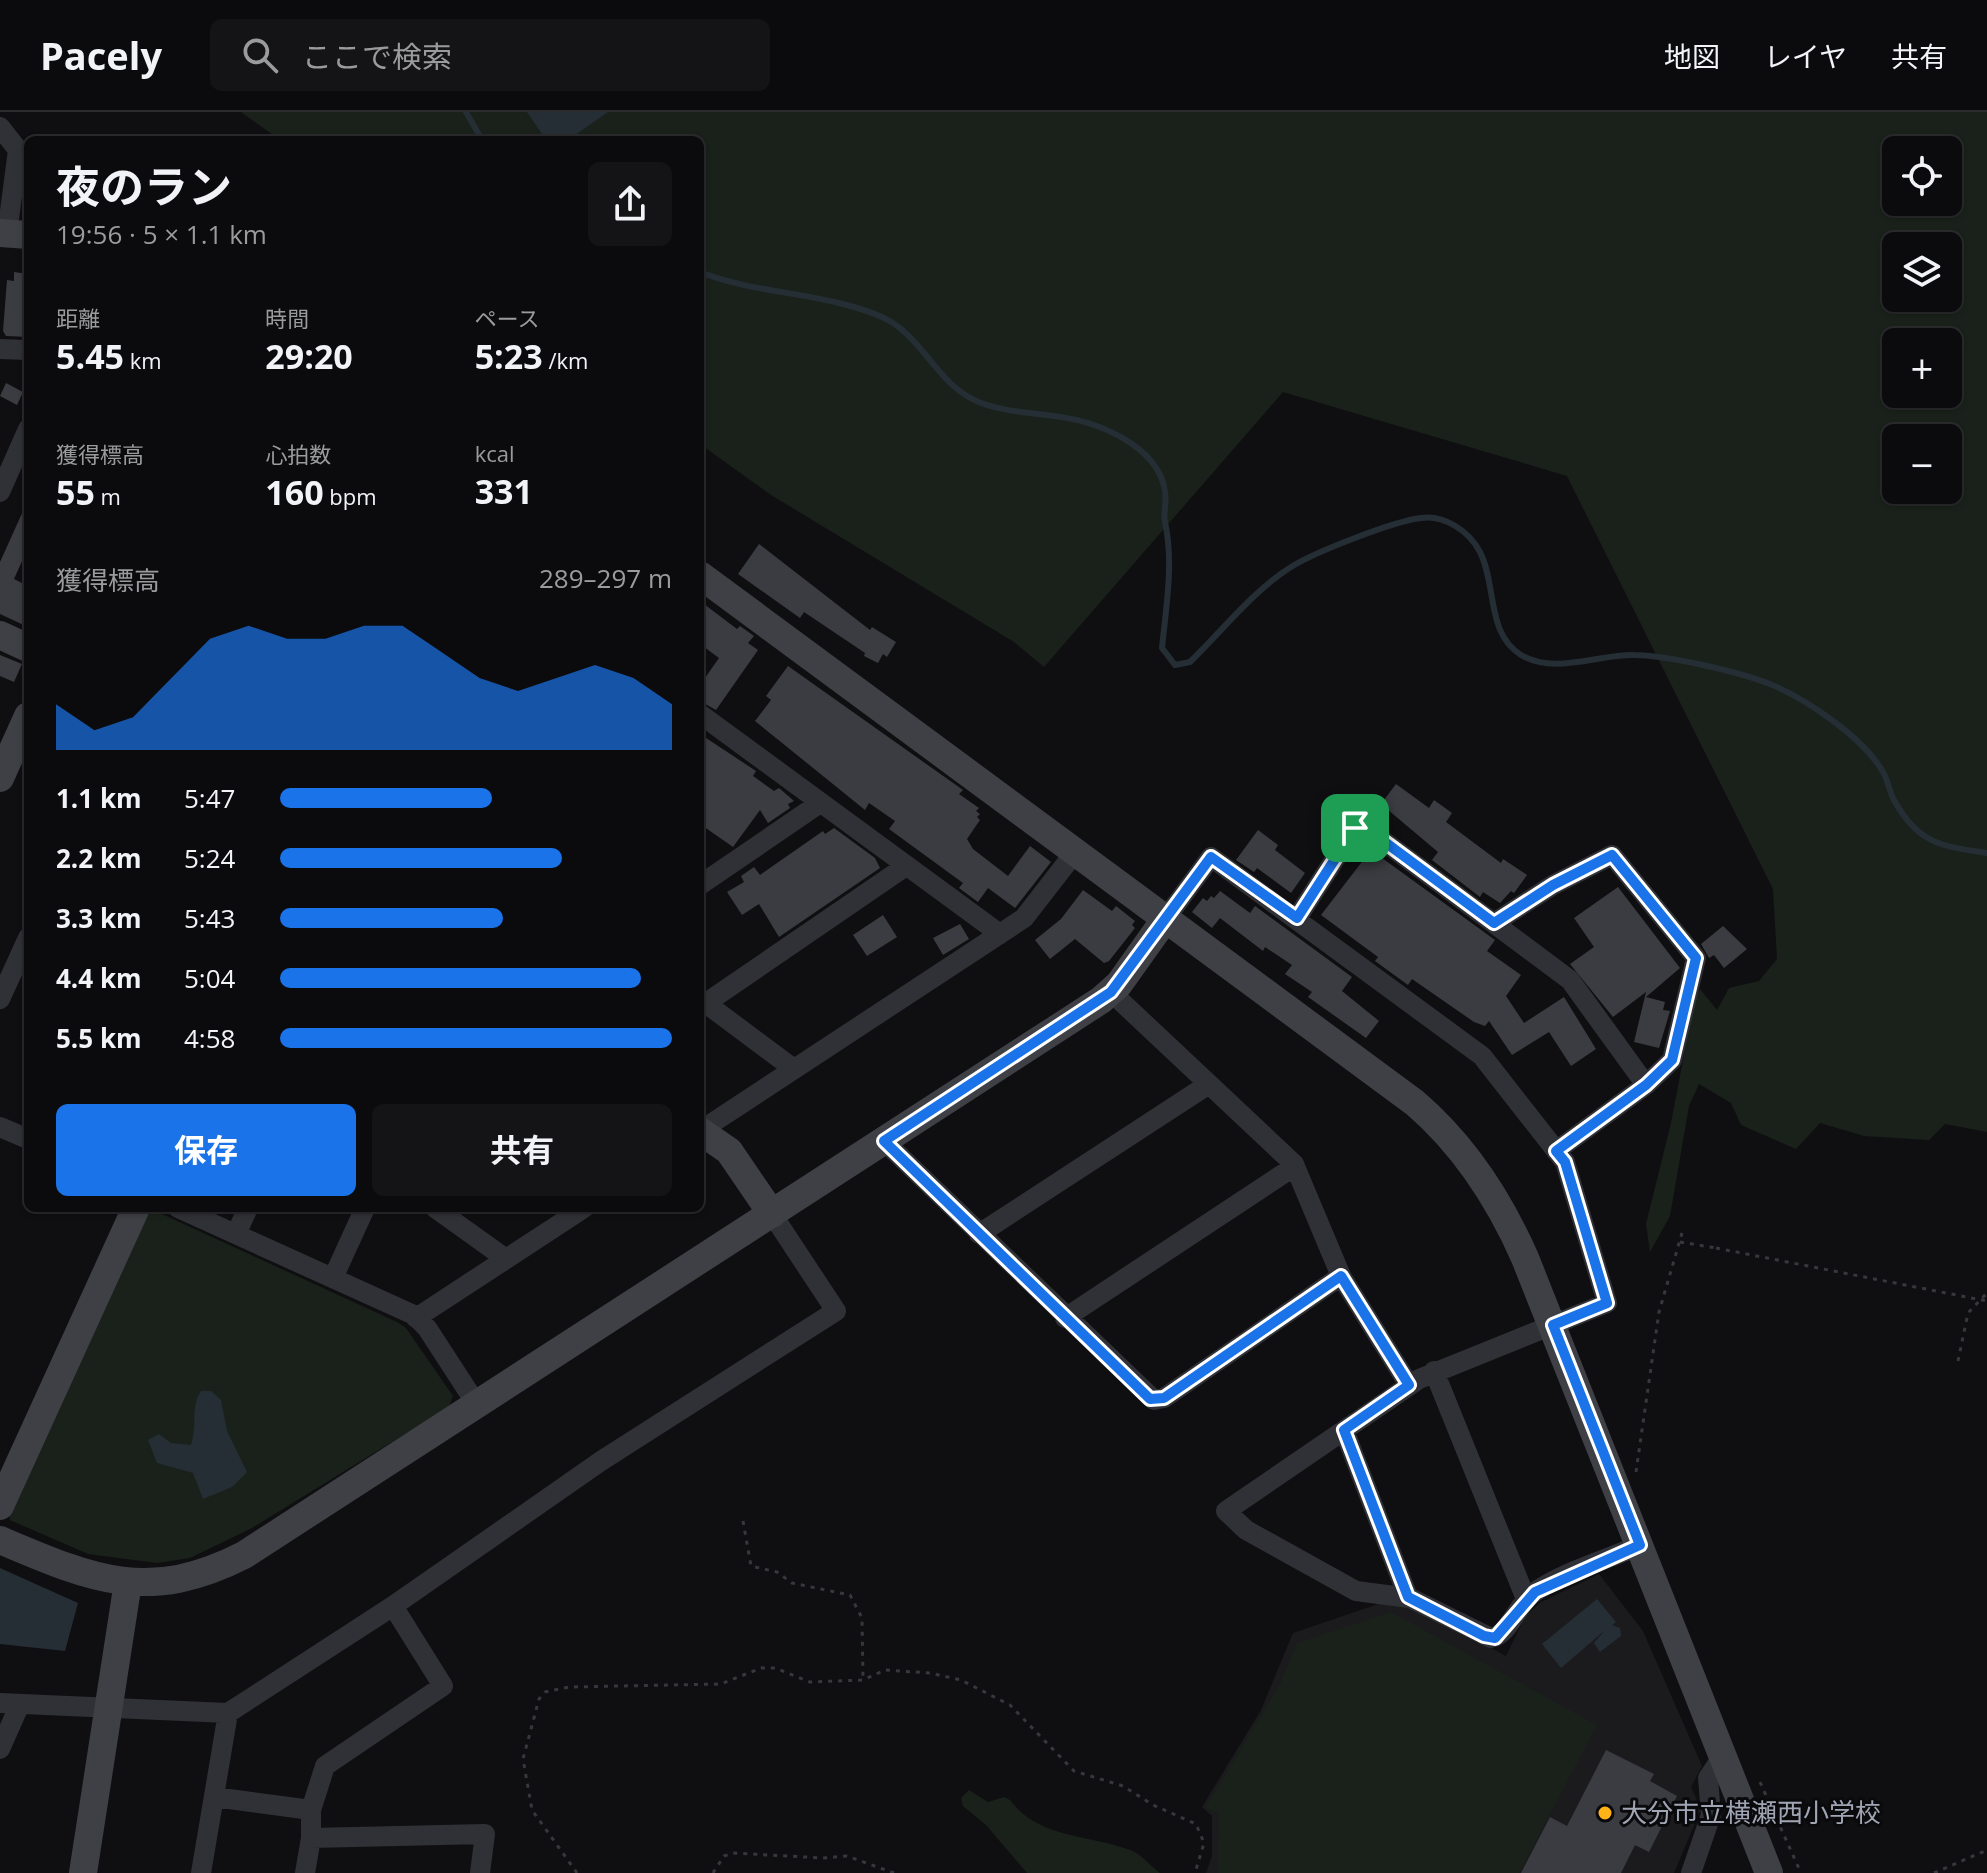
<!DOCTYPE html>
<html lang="ja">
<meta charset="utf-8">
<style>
body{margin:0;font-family:"Open Sans","Noto Sans JP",sans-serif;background:#141416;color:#f1f3f6;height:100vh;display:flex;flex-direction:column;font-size:30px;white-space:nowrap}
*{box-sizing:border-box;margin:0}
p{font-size:26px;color:#9a9b9d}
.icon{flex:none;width:44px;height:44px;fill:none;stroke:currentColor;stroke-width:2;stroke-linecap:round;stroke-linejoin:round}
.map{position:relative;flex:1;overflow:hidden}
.details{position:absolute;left:24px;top:24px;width:680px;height:1076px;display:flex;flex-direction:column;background:#0b0b0d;border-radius:12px;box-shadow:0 2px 6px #0004,0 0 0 2px #2b2b2e}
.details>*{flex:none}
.controls{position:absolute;left:1882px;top:24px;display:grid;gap:16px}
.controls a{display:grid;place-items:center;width:80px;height:80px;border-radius:12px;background:#0b0b0d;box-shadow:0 2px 6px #0004,0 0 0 2px #2b2b2e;font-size:40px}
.pin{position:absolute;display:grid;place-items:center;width:68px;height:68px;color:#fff;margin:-34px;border-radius:16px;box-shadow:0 4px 12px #0006}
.round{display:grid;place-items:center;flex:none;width:84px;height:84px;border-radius:12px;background:#141416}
.summary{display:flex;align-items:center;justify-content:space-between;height:136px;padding:0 32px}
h1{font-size:44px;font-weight:700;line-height:60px}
.stats{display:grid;grid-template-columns:repeat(3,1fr);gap:12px;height:136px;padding:8px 32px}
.stats div{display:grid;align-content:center}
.stats b{font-size:34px;font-weight:700}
.stats small{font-size:22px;font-weight:400}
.stats p{font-size:22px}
.chart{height:224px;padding:16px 32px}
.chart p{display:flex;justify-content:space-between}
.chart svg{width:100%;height:144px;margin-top:8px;fill:#1a73e8;opacity:.7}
.action{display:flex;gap:16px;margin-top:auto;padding:16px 32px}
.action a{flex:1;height:92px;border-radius:12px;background:#1a73e8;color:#fff;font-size:32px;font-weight:700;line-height:92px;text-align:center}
.action a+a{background:#141416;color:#f1f3f6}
ul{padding:0 32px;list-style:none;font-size:26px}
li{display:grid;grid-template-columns:128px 96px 1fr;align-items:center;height:60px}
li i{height:20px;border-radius:10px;background:#1a73e8}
header{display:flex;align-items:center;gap:48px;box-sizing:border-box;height:112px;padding:0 40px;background:#0b0b0d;border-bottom:2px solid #2b2b2e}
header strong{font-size:38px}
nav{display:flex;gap:44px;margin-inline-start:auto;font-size:28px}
.search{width:560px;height:72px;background:#141416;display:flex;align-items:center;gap:20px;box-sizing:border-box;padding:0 28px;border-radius:12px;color:#9a9b9d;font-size:30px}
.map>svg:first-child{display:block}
.built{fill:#1b1b1e}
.green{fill:#19211a;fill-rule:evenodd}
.water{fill:#252e35}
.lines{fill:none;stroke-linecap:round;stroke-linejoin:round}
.stream{stroke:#252e35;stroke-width:6}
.building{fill:#3b3c41}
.path{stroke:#36383d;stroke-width:3;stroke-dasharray:4 6;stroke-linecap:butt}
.street{stroke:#303136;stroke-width:20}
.secondary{stroke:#3e4046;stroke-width:28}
.route-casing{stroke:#fff;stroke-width:16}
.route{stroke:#1a73e8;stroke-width:10}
.poi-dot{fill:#ffb319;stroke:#0a0a0c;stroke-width:3}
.labels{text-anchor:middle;stroke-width:6;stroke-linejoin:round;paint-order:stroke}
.poi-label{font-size:26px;fill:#9fa5b3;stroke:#0a0a0c;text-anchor:start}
</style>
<header>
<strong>Pacely</strong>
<div class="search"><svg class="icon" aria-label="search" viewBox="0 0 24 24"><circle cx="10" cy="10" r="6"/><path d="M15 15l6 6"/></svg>ここで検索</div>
<nav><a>地図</a><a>レイヤ</a><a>共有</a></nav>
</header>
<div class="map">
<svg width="1987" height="1761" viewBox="0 0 1987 1761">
<rect width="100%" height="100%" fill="#0f0f11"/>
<!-- built -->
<path class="built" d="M1599 1462 1643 1519 1702 1654 1691 1675 1701 1697 1674 1761H1206L1212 1744V1704L1202 1695 1261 1598 1293 1521 1390 1488 1412 1493 1506 1544 1526 1503 1541 1490Z"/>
<!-- green -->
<path class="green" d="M241 0H1987V1020L1945 1012 1929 1028 1864 1024 1820 1011 1796 1037 1741 1013 1731 991 1699 972 1689 994 1670 1104 1650 1140 1646 1112 1671 1011 1694 890 1700 877 1717 898 1729 876 1759 869 1777 847 1773 777 1567 364 1283 280 1044 555 1014 530 771 383 700 332V28H280ZM1896 38H1948V90H1896ZM1896 134H1948V186H1896ZM1896 230H1948V282H1896ZM1896 326H1948V378H1896Z
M149 1096 397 1210 406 1216 453 1284 449 1295 252 1416 190 1446 157 1451 88 1442 10 1408 9 1402Z
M1391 1500 1597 1613 1519 1761H1218L1219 1701 1205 1696 1279 1574 1297 1531Z
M969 1678 988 1690 1004 1685 1010 1688C1039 1727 1088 1722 1130 1738 1142 1742 1150 1754 1160 1761H1027L986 1713 963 1694 961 1686Z"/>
<!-- water -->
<path class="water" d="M527 0H608L568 28H546Z
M201 1279H211L221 1288 227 1319 247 1360 232 1375 203 1387 193 1361 157 1351 148 1328 159 1322 171 1331 191 1333C198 1310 190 1296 201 1279Z
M0 1456 78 1491 65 1539 0 1532Z
M1597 1487 1616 1510 1612 1513 1620 1516 1621 1524 1600 1540 1594 1531 1604 1519 1561 1556 1542 1532Z"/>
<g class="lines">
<!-- stream -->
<path class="stream" d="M466 0 482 28
M700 160C758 183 825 180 882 205 924 224 936 274 981 291 1017 304 1058 300 1094 313 1123 323 1161 345 1165 380 1167 390 1163 401 1165 410 1174 451 1166 495 1162 536L1175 553 1190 550C1222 519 1254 478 1291 455 1315 440 1394 409 1421 406 1445 403 1469 419 1480 440 1497 474 1486 521 1521 543 1554 563 1599 542 1634 543 1666 543 1740 560 1770 572 1806 587 1863 625 1883 660 1888 668 1889 679 1894 688 1918 732 1941 734 1987 741"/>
</g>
<!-- building -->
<path class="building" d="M14 160 28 162V225L6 224 3 219 7 168 14 169Z
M6 271 23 280 17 293 0 284Z
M28 388V436L14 467 28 474V515L0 502V450Z
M759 432 870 518 872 515 896 530 887 545 883 542 878 551 864 544 865 541 804 500 800 506 738 462Z
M700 489 737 517 740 514 754 524 748 531 758 538 716 598 700 589V573L719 546 700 532Z
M0 543 22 552 14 570 0 564Z
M788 554 963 678 959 682 979 696 976 699 980 702 977 705 980 708 967 727 973 737 1008 764 1030 734 1051 750 1015 796 988 776 978 790 959 776 963 771 889 717 895 709 869 691 865 698 755 609 771 588 766 584Z
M700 622 756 659 753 664 774 679 779 676 794 689 788 692 790 696 768 711 760 698 733 735 700 712Z
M1396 672 1429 696 1434 688 1452 701 1446 710 1501 751 1503 747 1527 763 1514 781 1511 779 1500 791 1483 780 1480 785 1432 748 1438 740 1381 692Z
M834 716 875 746 880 756 779 825 759 792 742 803 727 780 744 770 741 764 754 755 760 763 823 719 825 722Z
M1258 718 1278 733 1275 738 1305 761 1291 781 1257 756 1254 760 1236 748Z
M1371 738 1495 828 1487 839 1521 863 1506 884 1524 911 1564 885 1596 937 1571 954 1549 920 1512 943 1489 909 1485 914 1474 910 1412 867 1408 873 1375 849 1378 845 1321 803Z
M1618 775 1680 856 1646 885 1665 890 1663 898 1670 899 1659 936 1634 930 1646 880 1613 905 1570 852 1594 835 1574 806Z
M1083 778 1112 799 1116 794 1135 809 1132 813 1135 816 1109 849 1104 851 1075 827 1050 847 1035 828 1061 807Z
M1220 779 1250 801 1255 794 1352 865 1342 879 1379 909 1366 926 1308 885 1312 880 1285 862 1292 853 1265 835 1263 839 1220 806 1212 816 1192 800 1203 786 1207 789 1211 784 1214 786Z
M883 803 897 825 867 844 853 823Z
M960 812 969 827 943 843 933 826Z
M1723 814 1747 837 1724 856 1714 843 1709 846 1701 832Z
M1606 1638 1654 1662 1650 1669 1677 1684 1649 1740 1635 1733 1621 1761H1521L1550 1705 1567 1714Z"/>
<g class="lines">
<!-- path -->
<path class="path" d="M1680 1130 1716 1136
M1716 1136 1987 1189
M1958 1249 1968 1201 1987 1181
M1636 1360 1659 1200 1682 1121
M743 1409 751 1454 777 1460 792 1471 850 1483 862 1506 863 1568
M1760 1670 1801 1761
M577 1761 532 1698 523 1647 539 1587 545 1580 569 1575 721 1572 761 1556H775L810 1570 863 1568 885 1558 930 1561 961 1568 1010 1593 1074 1659 1123 1674 1153 1693 1196 1712 1204 1731 1195 1761
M713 1761 724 1744 733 1741 823 1746 847 1744 894 1761
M1934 1761 1987 1738"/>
<!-- street -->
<path class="street" d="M0 15 18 38 7 122
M0 237 28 238
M0 380 28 317
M700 602 1000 822
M700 773 820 691
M1166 806 1211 745 1482 944 1565 1050 1607 1191 1419 1267 1226 1399 1246 1418 1356 1479 1410 1486 1491 1526C1509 1523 1517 1493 1532 1482 1562 1460 1606 1448 1640 1433
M1297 806 1355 716H1366L1570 868 1646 973
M1494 811 1553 773 1612 743 1696 846 1672 948 1646 973 1556 1039
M1111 880 1294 1052 1341 1164 1409 1273
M0 887 28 826
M700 887 794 957
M706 891 906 754
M0 1015 28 1027
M700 1019 1024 806 1076 739
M884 1029 1154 1288 1164 1286 1341 1164
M178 1096 414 1203 427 1216 477 1293
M435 1096 506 1147
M236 1122 248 1096
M979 1122 1209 972
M333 1166 365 1096
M416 1206 584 1096
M1065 1206 1295 1054
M1434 1259 1526 1487
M1344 1318 1408 1485
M0 1591 228 1601 201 1761
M228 1601 393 1494 601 1349 836 1199 772 1102
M0 1637 20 1592
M214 1685 311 1698V1726L485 1722 480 1761
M311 1698 325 1654 443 1574 393 1494
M305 1761 311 1726
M1691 1761 1711 1703 1708 1666 1723 1644"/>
<!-- secondary -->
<path class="secondary" d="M0 121 28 123
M700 463 1415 991C1465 1034 1499 1087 1525 1146L1769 1761
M0 523 28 536
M0 666 28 604
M700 1019 729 1039 772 1102
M0 1394 136 1096
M0 1428C92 1467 148 1492 244 1443L1101 888 1119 872 1166 806
M83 1761 128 1470"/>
</g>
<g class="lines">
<defs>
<path id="route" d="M1355 716H1366L1494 811 1553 773 1612 743 1696 846 1672 948 1646 973 1556 1039 1565 1050 1607 1191 1553 1213 1640 1433 1535 1480 1495 1526 1484 1524 1408 1485 1344 1318 1409 1273 1341 1164 1164 1286 1150 1287 884 1029 1111 880 1211 745 1297 806Z"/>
</defs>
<!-- route casing -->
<use href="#route" class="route-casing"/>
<!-- route -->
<use href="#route" class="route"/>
</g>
<!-- markers -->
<circle class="poi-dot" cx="1605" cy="1701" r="8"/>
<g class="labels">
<!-- poi labels -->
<g class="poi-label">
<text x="1621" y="1710">大分市立横瀬西小学校</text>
</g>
</g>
</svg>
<div class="controls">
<a><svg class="icon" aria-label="locate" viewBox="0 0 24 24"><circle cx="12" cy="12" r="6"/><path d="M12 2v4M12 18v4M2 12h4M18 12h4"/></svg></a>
<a><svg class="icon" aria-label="layers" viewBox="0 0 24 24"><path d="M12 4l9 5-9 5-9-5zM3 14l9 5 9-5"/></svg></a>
<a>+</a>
<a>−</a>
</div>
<div class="pin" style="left:1355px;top:716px;background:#1e9e55"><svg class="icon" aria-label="arrive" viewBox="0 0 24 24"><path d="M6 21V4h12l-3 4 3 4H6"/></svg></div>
<section class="details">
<div class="summary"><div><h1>夜のラン</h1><p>19:56 · 5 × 1.1 km</p></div><a class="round"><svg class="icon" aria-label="share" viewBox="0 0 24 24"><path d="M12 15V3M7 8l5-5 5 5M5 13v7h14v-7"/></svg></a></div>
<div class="stats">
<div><p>距離</p><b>5.45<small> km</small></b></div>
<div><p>時間</p><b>29:20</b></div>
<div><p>ペース</p><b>5:23<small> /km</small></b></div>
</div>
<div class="stats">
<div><p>獲得標高</p><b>55<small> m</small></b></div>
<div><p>心拍数</p><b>160<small> bpm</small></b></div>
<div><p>kcal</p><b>331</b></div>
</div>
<div class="chart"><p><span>獲得標高</span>289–297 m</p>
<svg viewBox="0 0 160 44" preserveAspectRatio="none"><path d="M0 44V30L10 38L20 34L30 22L40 10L50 6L60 10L70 10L80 6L90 6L100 14L110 22L120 26L130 22L140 18L150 22L160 30V44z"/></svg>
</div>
<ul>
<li><b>1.1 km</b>5:47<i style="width:54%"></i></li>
<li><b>2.2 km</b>5:24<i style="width:72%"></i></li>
<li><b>3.3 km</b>5:43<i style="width:57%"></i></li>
<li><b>4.4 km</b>5:04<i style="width:92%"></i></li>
<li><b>5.5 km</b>4:58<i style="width:100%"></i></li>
</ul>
<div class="action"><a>保存</a><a>共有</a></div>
</section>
</div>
